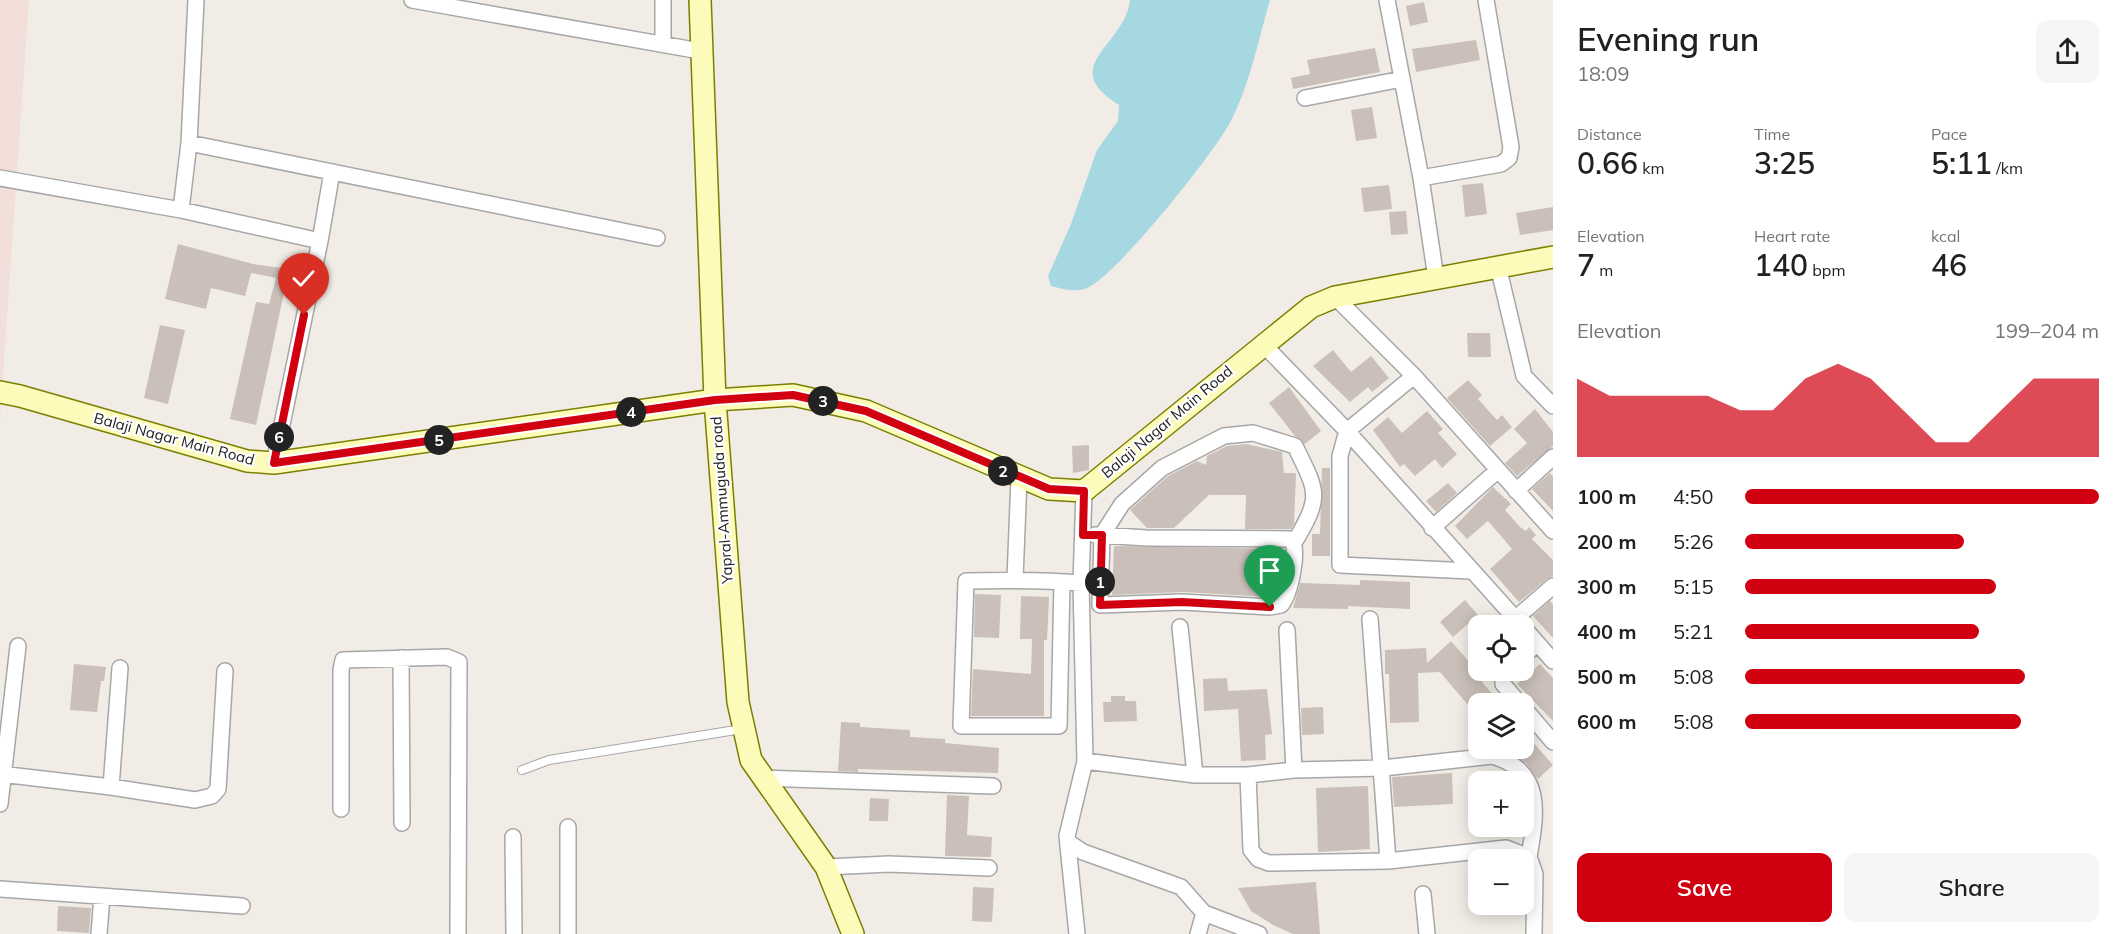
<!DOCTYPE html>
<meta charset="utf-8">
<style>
body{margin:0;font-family:Mulish,sans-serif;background:#f6f6f6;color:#202124;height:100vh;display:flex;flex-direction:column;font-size:22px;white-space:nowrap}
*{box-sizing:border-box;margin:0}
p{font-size:20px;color:#757577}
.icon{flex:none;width:33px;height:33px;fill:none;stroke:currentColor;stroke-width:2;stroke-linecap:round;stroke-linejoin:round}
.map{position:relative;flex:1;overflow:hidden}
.sheet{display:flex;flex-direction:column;background:#fff;width:570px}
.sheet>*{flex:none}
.buttons{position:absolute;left:1468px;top:615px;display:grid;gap:12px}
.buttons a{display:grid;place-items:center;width:66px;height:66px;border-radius:12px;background:#fff;box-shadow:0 3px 15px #0003;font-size:30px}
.pin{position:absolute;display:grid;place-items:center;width:51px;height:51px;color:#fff;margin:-62px -26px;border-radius:50% 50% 50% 0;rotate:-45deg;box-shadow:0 0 6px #0007}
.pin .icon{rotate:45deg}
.km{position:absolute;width:30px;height:30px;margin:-15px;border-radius:50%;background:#222;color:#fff;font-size:16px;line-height:30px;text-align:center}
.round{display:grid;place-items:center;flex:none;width:63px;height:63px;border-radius:12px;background:#f6f6f6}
.head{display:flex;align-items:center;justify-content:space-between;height:102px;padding:0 24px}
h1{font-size:33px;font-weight:600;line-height:45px}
.stats{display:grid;grid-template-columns:repeat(3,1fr);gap:9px;height:102px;padding:6px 24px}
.stats div{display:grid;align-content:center}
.stats b{font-size:30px;font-weight:600}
.stats small{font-size:16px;font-weight:400}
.stats p{font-size:16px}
.chart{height:168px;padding:12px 24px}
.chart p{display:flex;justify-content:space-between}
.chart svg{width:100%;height:108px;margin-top:6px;fill:#d10010;opacity:.7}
.button{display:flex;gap:12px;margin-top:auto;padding:12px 24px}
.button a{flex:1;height:69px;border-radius:12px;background:#d10010;color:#fff;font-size:24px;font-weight:600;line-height:69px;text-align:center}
.button a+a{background:#f6f6f6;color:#202124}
ul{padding:0 24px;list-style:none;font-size:20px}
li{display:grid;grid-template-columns:96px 72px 1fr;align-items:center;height:45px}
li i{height:15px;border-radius:8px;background:#d10010}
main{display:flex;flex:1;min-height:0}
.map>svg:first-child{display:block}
.military{fill:#f3dfd9}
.water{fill:#a5d8e1}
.building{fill:#cabfb9}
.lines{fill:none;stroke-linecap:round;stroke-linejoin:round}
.lane-casing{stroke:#a7a7a7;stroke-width:10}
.street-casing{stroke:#a7a7a7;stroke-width:18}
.secondary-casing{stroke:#7b7f00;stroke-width:24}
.lane{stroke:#fff;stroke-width:8}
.street{stroke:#fff;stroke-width:15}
.secondary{stroke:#fdfbb9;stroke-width:21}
.route-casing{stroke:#fff;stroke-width:12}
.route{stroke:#d10010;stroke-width:8}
.labels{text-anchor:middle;stroke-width:4.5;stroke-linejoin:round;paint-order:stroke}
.street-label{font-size:15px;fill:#202020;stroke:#fff}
</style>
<main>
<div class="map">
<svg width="1553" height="934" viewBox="0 0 1553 934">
<rect width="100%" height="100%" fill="#f1ede6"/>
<!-- military -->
<path class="military" d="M0 0H29L0 419Z"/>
<!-- water -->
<path class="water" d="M1130 0H1270C1258 41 1249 89 1228 126 1210 158 1117 275 1087 288 1076 293 1063 289 1051 286L1048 276 1071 224 1097 150 1118 121 1119 105C1056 66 1125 46 1130 0Z"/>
<!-- building -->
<path class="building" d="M1424 2 1428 22 1410 26 1406 6Z
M1476 40 1480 60 1416 72 1412 49Z
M1375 48 1380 72 1293 89 1291 78 1310 74 1307 60Z
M1372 107 1377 138 1356 141 1351 110Z
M1483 183 1487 214 1465 217 1462 185Z
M1389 185 1392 209 1364 212 1361 188Z
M1553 207V230L1520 235 1516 213Z
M1406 211 1408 234 1391 235 1389 212Z
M178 244 253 264 289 269 256 425 230 419 256 302 269 304 276 278 251 273 245 296 211 288 206 309 165 299Z
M160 325 185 330 168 404 144 398Z
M1467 333H1490L1491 357H1468Z
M1333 350 1351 372 1371 356 1389 378 1372 392 1368 387 1350 402 1313 366Z
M1468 380 1482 395 1478 399 1497 420 1502 415 1512 427 1490 446 1447 398Z
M1289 387 1321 431 1305 444 1295 436 1269 403Z
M1535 409 1553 432V446L1517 476 1505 463 1527 443 1514 429Z
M1427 411 1443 429 1438 433 1457 454 1442 468 1435 459 1415 476 1404 464 1400 467 1373 430 1388 417 1402 433Z
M1246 444 1282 452 1284 473H1296L1294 524 1291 529H1245L1246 495H1209L1174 528H1147L1130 510 1168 476 1197 461 1206 465 1207 456 1227 446Z
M1089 445V470L1073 473 1072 446Z
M1322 468H1330V556H1312V534H1320Z
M1550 473 1553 477V511L1532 489Z
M1448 483 1457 493 1436 512 1426 501Z
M1493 487 1511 504 1505 510 1520 527 1526 531 1529 527 1536 535 1532 539 1553 560V576L1547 579 1519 602 1490 569 1512 549 1488 521 1467 539 1455 526Z
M1114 546 1280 549V583L1275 596 1269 597 1183 592 1112 595Z
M1360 580 1410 582V609L1348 606V609L1293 608 1300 583 1360 585Z
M975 594 1001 595 999 638 974 637Z
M1021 596 1049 597 1047 640H1044V716H971L973 669 1031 674 1032 639H1020Z
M1465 600 1478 615 1453 637 1440 622Z
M1550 601 1553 604V638L1533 616Z
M1451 641 1485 680 1482 682 1501 704H1479V718L1440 672 1418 673 1419 722 1390 723 1389 674H1385V650L1426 648 1427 663Z
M74 664 106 667 104 681H101L97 712 70 710Z
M1540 664 1553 678V721L1517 684Z
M1227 678 1228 691 1267 689 1272 734 1265 735 1266 760 1241 761 1238 709 1204 711 1203 679Z
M1111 696H1125V701H1136L1137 721 1104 722 1103 702H1111Z
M1323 707 1324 734 1302 735 1301 708Z
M841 722 860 723V727L910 730V737L945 739V743L999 748 998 773 858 769V772L838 771Z
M1524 732 1553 765 1538 779 1527 764 1507 748H1524Z
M1452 773 1453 804 1394 807 1392 777Z
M1368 786 1370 849 1318 852 1316 788Z
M947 795 969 796 967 835 992 837 991 857 945 856Z
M870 798 889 799 888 821H869Z
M1316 882 1320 934H1293L1273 925 1251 911 1238 888Z
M973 887 994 888 992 922 972 921Z
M58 906 91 908 89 933 57 931Z"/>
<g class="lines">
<defs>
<path id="lane" d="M522 770 549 760 742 729"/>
<path id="street" d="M412 0 700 51
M1387 0 1421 178 1436 278
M663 43V0
M1305 98 1402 79
M189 143 657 238
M0 178 181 210 320 241
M1421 178 1501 164 1509 158 1511 147 1486 0
M181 210 189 143 196 0
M1498 266 1524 376 1553 406
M1335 297 1414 376 1553 531
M1262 343 1347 431 1522 626
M1414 376 1347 431 1340 456V565L1471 571
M274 463 320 241 332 172
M1516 491 1553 457
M1432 528 1497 471
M1095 535H1102L1122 504 1162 468 1224 436 1253 433 1295 446C1318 493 1322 496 1294 543
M1102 535 1146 538 1291 539C1300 549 1290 595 1281 605L1270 607 1182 602 1100 605Z
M1015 579 1019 478
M1062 582 1059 726H961L966 581C1005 580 1042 580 1081 583
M1516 618 1553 586
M1370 619 1388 861
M1180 627 1195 775
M1524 628 1553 661
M1287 630 1294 770 1383 768 1492 756C1545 770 1536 815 1529 857
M1524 656 1537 643
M401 658 402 823
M1509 670 1503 676V684L1520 704
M1524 708 1553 742
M1085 761 1195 775H1248L1251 850 1258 859 1269 863 1388 861 1506 848 1529 857 1535 874 1534 934
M0 774 111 787 195 800 212 796 218 789 225 671
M1248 775 1294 770
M761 778 993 786
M111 787 120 668
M0 804 18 646
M341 809V670L343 660 447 657 459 662 458 934
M513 837 514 934
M1068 842 1083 852 1181 887 1204 913 1259 934
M826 867 889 864 989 868
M0 889 242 906
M1423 894 1427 934
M99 934 102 896
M568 934V827
M1077 934 1067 836 1085 761 1081 583 1084 491
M1198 934 1204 913"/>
<path id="secondary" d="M700 0 715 400 738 702 751 760 826 867 853 934
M0 392 20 396 247 461 274 463 715 400 793 395 866 411 1049 489 1084 491 1311 307 1335 297 1553 257"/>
</defs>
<!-- lane casing -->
<use href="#lane" class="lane-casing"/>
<!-- street casing -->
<use href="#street" class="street-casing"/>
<!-- secondary casing -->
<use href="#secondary" class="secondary-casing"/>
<!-- lane -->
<use href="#lane" class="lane"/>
<!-- street -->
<use href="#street" class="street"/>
<!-- secondary -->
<use href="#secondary" class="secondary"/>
</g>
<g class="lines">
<defs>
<path id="route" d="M304 315 274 463 715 400 793 395 866 411 1049 489 1084 491 1083 535H1102L1100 605 1182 602 1270 607"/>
</defs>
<!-- route casing -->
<use href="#route" class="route-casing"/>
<!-- route -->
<use href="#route" class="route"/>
</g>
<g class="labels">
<!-- street labels -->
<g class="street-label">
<text transform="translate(1167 422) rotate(-40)" y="5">Balaji Nagar Main Road</text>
<text transform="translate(174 439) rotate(15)" y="5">Balaji Nagar Main Road</text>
<text transform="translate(722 500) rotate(-94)" y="5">Yapral-Ammuguda road</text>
</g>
</g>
</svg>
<div class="buttons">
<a><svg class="icon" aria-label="locate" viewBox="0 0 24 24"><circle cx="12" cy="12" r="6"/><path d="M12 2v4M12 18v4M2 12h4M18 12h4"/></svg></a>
<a><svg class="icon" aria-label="layers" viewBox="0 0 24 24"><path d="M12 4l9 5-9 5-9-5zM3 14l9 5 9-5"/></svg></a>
<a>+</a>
<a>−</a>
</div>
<div class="pin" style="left:1270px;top:607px;background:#1e9e55"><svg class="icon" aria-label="arrive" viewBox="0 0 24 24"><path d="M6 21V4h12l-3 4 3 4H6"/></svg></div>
<div class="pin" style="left:304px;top:315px;background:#d93025"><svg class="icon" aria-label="check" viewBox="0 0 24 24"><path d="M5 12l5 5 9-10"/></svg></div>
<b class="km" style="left:1100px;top:582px">1</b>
<b class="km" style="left:1003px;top:471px">2</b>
<b class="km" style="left:823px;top:401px">3</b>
<b class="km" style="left:631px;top:412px">4</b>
<b class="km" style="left:439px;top:440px">5</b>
<b class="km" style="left:279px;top:437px">6</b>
</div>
<section class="sheet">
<div class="head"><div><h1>Evening run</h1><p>18:09</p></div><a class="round"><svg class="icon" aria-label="share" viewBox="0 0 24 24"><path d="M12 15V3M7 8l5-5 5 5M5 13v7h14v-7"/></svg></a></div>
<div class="stats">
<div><p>Distance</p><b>0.66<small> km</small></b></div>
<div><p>Time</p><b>3:25</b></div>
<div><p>Pace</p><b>5:11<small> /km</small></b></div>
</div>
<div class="stats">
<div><p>Elevation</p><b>7<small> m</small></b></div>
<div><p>Heart rate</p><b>140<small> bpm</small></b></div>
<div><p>kcal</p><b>46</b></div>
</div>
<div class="chart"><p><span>Elevation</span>199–204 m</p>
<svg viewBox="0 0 160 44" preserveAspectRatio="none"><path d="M0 44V12L10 19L20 19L30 19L40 19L50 25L60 25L70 12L80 6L90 12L100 25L110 38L120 38L130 25L140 12L150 12L160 12V44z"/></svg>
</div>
<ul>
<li><b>100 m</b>4:50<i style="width:100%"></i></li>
<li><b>200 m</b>5:26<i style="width:62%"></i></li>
<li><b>300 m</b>5:15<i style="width:71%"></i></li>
<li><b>400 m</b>5:21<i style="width:66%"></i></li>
<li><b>500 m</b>5:08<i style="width:79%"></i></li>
<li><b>600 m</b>5:08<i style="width:78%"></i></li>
</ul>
<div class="button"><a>Save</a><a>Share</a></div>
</section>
</main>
